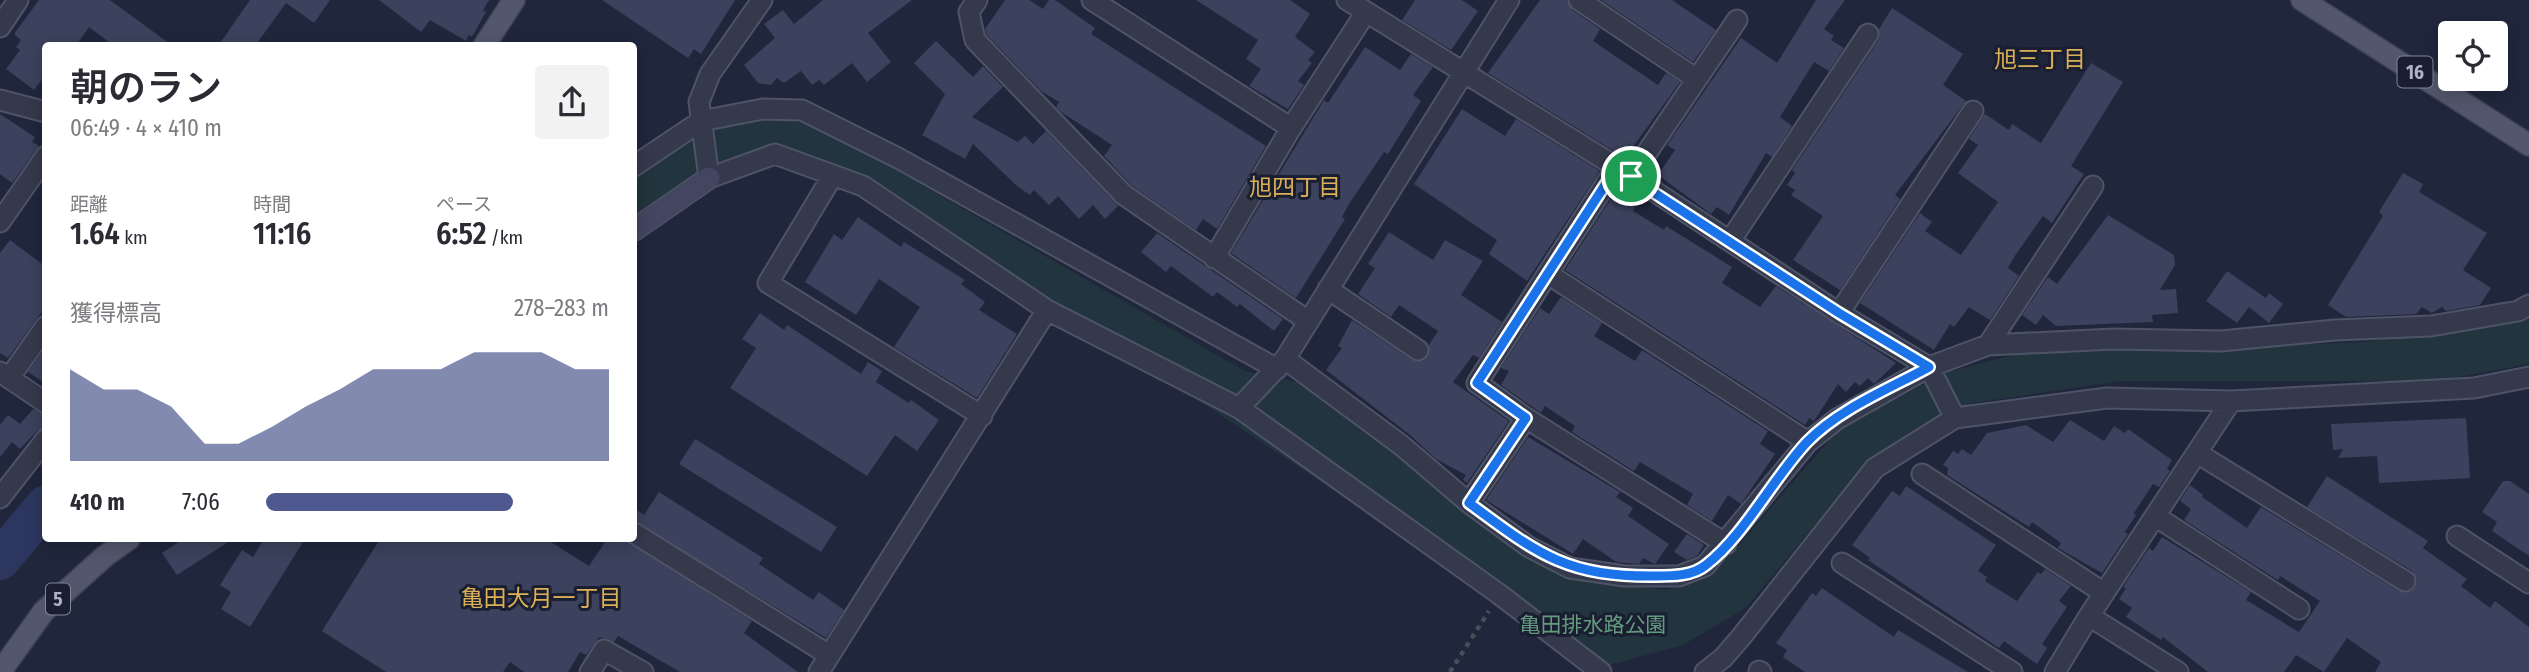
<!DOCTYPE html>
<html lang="ja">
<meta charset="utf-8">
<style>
body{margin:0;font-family:"Fira Sans Condensed","Noto Sans JP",sans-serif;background:#f2f2f3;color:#2b2b33;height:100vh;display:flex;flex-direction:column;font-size:26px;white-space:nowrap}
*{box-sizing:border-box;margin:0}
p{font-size:23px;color:#7c7c81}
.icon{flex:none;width:38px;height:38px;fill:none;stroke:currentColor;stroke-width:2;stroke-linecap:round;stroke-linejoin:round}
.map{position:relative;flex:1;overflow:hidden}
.sheet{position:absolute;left:42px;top:42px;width:595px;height:500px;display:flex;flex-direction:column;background:#fff;border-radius:7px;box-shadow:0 4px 18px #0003}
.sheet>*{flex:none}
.controls{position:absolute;left:2438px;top:21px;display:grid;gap:14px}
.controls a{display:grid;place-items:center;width:70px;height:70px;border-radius:7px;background:#fff;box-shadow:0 4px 18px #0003;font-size:35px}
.pin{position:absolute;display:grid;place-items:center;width:60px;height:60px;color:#fff;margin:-30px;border:4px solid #fff;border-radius:50%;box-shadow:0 2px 7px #0007}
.round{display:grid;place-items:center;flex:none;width:74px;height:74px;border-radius:7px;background:#f2f2f3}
.headline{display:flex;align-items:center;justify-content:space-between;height:119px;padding:0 28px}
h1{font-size:38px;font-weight:600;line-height:52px}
.metrics{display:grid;grid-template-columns:repeat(3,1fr);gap:10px;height:119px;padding:7px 28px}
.metrics div{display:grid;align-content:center}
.metrics b{font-size:30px;font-weight:600}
.metrics small{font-size:19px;font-weight:400}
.metrics p{font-size:19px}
.chart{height:196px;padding:14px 28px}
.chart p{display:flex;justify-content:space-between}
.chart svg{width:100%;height:126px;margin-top:7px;fill:#50598f;opacity:.7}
ul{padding:0 28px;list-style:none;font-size:23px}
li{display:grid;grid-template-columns:112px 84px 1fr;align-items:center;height:52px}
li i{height:18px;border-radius:9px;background:#50598f}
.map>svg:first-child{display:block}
.green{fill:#22343d}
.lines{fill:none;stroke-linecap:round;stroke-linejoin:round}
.river{stroke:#2d365f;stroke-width:40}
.building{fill:#3c415d}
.street-casing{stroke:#4f5367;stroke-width:23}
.secondary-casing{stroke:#4f5367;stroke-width:24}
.primary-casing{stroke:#3e4255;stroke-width:24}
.path{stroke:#40515a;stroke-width:4.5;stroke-dasharray:5 5;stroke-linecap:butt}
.street{stroke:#34394c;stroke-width:19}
.secondary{stroke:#424660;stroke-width:21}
.primary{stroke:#52576d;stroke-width:21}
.route-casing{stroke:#fff;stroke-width:14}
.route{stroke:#1a73e8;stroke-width:9}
.labels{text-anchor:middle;stroke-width:6;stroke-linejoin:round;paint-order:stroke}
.shield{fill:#1a1e31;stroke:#82869b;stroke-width:2}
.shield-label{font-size:19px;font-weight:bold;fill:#afb3c8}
.park-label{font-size:21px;fill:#649b7e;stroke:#1a1e31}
.neighbourhood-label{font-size:23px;fill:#dcb057;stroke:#1a1e31}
</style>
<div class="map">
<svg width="2529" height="672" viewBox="0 0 2529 672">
<rect width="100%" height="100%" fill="#20263c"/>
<!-- green -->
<path class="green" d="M802 116 1245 371 1301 383 1542 563 1583 580 1667 590 1719 568 1838 430 1947 372 2017 354 2365 342 2522 318 2529 314V364L2437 381H2121L1973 403 1857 474 1746 608 1683 645 1585 672 1458 573 873 184 774 147 694 178 634 216V178L716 126Z"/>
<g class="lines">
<!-- river -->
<path class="river" d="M0 560 46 505"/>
</g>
<!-- building -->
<path class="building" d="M39 0H110L173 46H114L89 27 76 46H46V74L34 90 6 69 20 50 16 47 21 40 14 34Z
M250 0H330L314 23 286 3 255 46H218Z
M379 0H489L483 10 486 12 472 37 469 35 466 41 430 20 421 32Z
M602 0H735L701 54 694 49 688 58Z
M823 0H912L868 33 891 62 867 82 852 63 824 85 819 80 812 85 801 71 784 83 777 78 771 85 758 83 744 65 775 38 764 24 783 10 794 24Z
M1005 0H1029L1043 9 1049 0H1055L1095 28 1091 34 1266 146 1217 229 1203 219 1196 230 1132 186 1104 156 1112 145 1061 112 1056 107 1059 102 1041 91 986 34 985 29Z
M1196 0H1290L1310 14 1295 37 1315 52 1308 60 1312 63 1298 81 1304 85 1288 109 1249 86 1261 69 1246 59 1258 40Z
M1415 0H1462L1478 11 1451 50 1402 20Z
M1540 0H1567L1572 10 1600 29 1593 41 1658 85 1666 73 1680 82 1625 158 1488 73Z
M1601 0H1672L1716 30 1693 62Z
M1816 0H1845L1824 29 1834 36 1831 40 1844 48 1829 71 1814 62 1780 117 1792 126 1772 157 1766 153 1729 215 1717 207 1711 214 1658 175 1675 150 1667 145 1741 38 1777 63Z
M1892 8 1963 54 1943 85 1966 101 1895 195 1900 199 1840 290 1793 260 1823 216 1791 195 1795 190 1787 185 1795 173 1792 170 1878 41 1879 29Z
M936 41 973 77 983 66 1003 87 972 117 1018 142 1025 136 1033 144 1046 131 1118 206 1105 219 1093 205 1079 219 1058 196 1049 205 1034 190 1030 195 1018 187 973 144 965 159 922 135 945 94 914 63Z
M1365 47 1400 70 1411 54 1433 67 1413 95 1421 101 1388 154 1384 152 1349 204 1342 217 1345 219 1296 298 1231 253 1324 100 1328 103Z
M2091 63 2123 82 2071 166 2084 174 2052 223 2043 216 2014 257 2008 268 2019 276 1990 320 1969 307 1954 327 1950 324 1934 350 1860 303 1920 213 1932 222 1925 231 1961 255 1998 202 1958 173 1978 145 1969 139 1985 114 2009 130 2012 124 2041 143Z
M1462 109 1505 136 1516 119 1600 171 1527 281 1489 254 1497 240 1414 184Z
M0 114 35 137 32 142 39 146 12 183 0 174Z
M2403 173 2423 184 2419 192 2487 233 2463 270 2491 288 2480 305 2446 311 2442 307 2432 313 2422 307 2416 314 2346 317 2328 305 2383 216 2379 212Z
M1614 194 1635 207 1633 211 1664 230 1666 226 1732 267 1722 283 1760 307 1776 286 1896 363 1874 384 1868 378 1860 386 1855 382 1846 392 1838 384 1814 421 1809 418 1805 425 1565 270Z
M2108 215 2174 255 2175 265 2160 290 2176 289 2178 313 2152 315 2153 322 2056 326 2043 315 2036 325 2022 315 2048 277 2057 284Z
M858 217 901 247 904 242 965 280 961 284 985 302 979 310 1017 334 977 398 894 347 920 307 879 279 856 315 805 282 834 234 842 240Z
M1389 232 1433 260 1445 240 1483 261 1461 295 1502 322 1479 358 1473 355 1453 382 1509 421 1467 483 1463 480 1466 475 1436 459 1410 435 1326 370 1342 348 1338 346 1352 320 1412 360 1423 361 1428 356 1429 345 1438 331 1399 305 1391 317 1358 294 1375 268 1368 264Z
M1157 233 1283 319 1274 331 1240 304 1237 307 1217 292 1213 297 1171 266 1166 272 1141 252Z
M10 240 46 267V306L8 358 0 353V253Z
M2227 271 2266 298 2269 293 2283 304 2269 323 2249 307 2237 323 2206 301Z
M1561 297 1602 323 1594 336 1635 361 1642 350 1768 431 1760 444 1775 454 1741 504 1728 495 1712 521 1687 505 1693 494 1640 462 1634 471 1572 432 1575 426 1545 406 1541 413 1501 385 1509 371 1501 368 1540 308 1549 314Z
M760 313 784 330 787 325 861 374 868 362 882 371 876 382 909 403 911 400 939 420 917 451 895 435 867 476 730 388 756 348 742 339Z
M45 348H46V384L28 372Z
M33 409 46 415V427L37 431 20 449 12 442 0 457V425L8 415 20 424Z
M2466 418 2470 478 2379 483 2377 456 2338 458 2343 449 2333 450 2331 424Z
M2070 420 2104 441 2114 426 2125 433 2128 429 2172 460 2167 469 2170 471 2159 487 2153 484 2134 513 2136 515 2125 532 2128 534 2102 573 2058 548 2061 543 2032 522 2029 527 1947 475 1948 468 1943 465 1953 451 1958 454 1962 449 1971 455 1987 433 2026 425 2053 442Z
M1528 437 1620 492 1616 497 1633 508 1628 516 1669 544 1655 564 1643 558 1639 564 1616 562 1583 539 1573 554 1486 500Z
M695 439 837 527 821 552 679 464Z
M2327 476 2428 541 2423 548 2467 579 2461 586 2490 608 2495 601 2529 627V672H2375L2381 662 2347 638 2324 672 2296 655 2284 672H2208L2163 637 2161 640 2126 617 2132 608 2119 599 2126 588 2123 587 2149 548 2153 551 2162 537 2251 592 2246 600 2299 632 2320 601 2280 576 2278 580 2265 572 2184 520 2191 509 2180 501 2190 485 2203 495 2202 497 2247 528 2261 507 2399 591H2411L2417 582 2412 571 2307 507Z
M2503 481H2510L2529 494V556L2492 531 2497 522 2482 512Z
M1906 486 1996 545 1978 571 1987 577 1985 581 2017 601 2038 572 2041 574 2045 569 2071 586 2059 601 2067 607 2042 644 2047 648 2037 664 2004 641 1999 648 1868 560 1870 558 1852 545 1892 491 1900 496Z
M659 492 763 558 759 564 813 600 819 592 844 610 826 638 634 521V508L644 515Z
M1687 534 1704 545 1697 556 1687 560 1674 552Z
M183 539H233L177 575 162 553Z
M264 539H305L250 627 221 609 231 592 220 585 242 550 253 557Z
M380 539H546L589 566 607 539H623L752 621 744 633 798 672H680L618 636 614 642 599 637 586 655 580 652 568 672H524L510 662 503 672H386L322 631Z
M1822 588 1894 637 1898 630 1968 672H1805L1783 657 1787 650 1776 643 1812 593 1816 596Z"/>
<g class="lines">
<defs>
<path id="street" d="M762 0 710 74 699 102 709 178 775 154 863 186 1047 310 1239 408 1499 594 1601 672
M977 0 969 12 975 40 1124 195 1308 321
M1092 0 1291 128
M1347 0 1631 176 1839 313 1929 367 1955 418
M1579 0 1695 78
M0 27 18 0
M0 100 46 112
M634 166 701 121 763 109 802 110 898 158 1277 369
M1616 168 1477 383 1526 418 1726 544
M833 175 768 283 982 416
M1631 176 1737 20
M0 222 46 156
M1730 241 1868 34
M1214 258 1291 128 1366 12
M1548 274 1808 442
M1328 289 1418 350
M1839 313 1973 111
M1988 345 2093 186
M1285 359 1401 445 1469 503 1529 547 1570 568 1625 576H1679L1705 566 1808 442 1837 419 1929 367 1988 345 2114 339 2221 341 2335 330 2431 326 2518 311 2529 305
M0 372 46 403
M10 377 46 326
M1239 408 1285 359 1509 0
M2197 453 2405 581
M1922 474 2104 593
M0 498 46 439
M1469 503 1526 418
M2155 516 2299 609
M634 533 829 655
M2457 536 2529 583
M1842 563 2012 672
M2089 616 2178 672
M1759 671 1761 672
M590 672 604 650 643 672
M819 672 1047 310
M1705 672 1723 658 1742 636 1875 468 1955 418 2107 398 2231 401 2474 388 2529 377
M2055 672 2089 616 2231 401"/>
<path id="secondary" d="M634 230 709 178"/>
<path id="primary" d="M2302 0 2529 145
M484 46 514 0
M0 672 44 611 105 556 129 539"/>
</defs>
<!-- street casing -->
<use href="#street" class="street-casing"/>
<!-- secondary casing -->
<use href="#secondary" class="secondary-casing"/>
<!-- primary casing -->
<use href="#primary" class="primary-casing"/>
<!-- path -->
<path class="path" d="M1450 672 1489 611"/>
<!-- street -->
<use href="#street" class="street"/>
<!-- secondary -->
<use href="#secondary" class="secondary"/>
<!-- primary -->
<use href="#primary" class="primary"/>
</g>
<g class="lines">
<defs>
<path id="route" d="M1616 168 1839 313 1929 367C1889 389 1839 409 1807 442 1774 477 1743 537 1706 565 1693 576 1672 576 1656 576 1566 577 1538 554 1469 503L1526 418 1477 383Z"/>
</defs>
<!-- route casing -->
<use href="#route" class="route-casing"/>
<!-- route -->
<use href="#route" class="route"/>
</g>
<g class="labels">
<!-- shield labels -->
<g class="shield">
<rect x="2397.5" y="56.5" width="35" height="31" rx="5"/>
<rect x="46" y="583.5" width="24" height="31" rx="5"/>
</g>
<g class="shield-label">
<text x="2415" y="79">16</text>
<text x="58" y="606">5</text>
</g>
<!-- park labels -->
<g class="park-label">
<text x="1593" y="632">亀田排水路公園</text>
</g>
<!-- neighbourhood labels -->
<g class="neighbourhood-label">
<text x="2040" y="67">旭三丁目</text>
<text x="1295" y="195">旭四丁目</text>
<text x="541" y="606">亀田大月一丁目</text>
</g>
</g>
</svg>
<div class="controls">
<a><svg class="icon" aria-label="locate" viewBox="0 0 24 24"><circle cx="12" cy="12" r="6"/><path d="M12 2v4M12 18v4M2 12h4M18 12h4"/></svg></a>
</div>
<div class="pin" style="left:1631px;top:176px;background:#1e9e55"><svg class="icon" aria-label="arrive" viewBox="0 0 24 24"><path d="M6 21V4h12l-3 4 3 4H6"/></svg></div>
<section class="sheet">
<div class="headline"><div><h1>朝のラン</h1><p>06:49 · 4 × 410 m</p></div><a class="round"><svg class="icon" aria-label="share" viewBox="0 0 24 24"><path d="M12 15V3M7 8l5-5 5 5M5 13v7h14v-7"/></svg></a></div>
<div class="metrics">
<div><p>距離</p><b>1.64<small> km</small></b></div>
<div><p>時間</p><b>11:16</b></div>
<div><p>ペース</p><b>6:52<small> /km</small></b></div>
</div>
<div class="chart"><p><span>獲得標高</span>278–283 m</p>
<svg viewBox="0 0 160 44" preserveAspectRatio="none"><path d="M0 44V12L10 19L20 19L30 25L40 38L50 38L60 32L70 25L80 19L90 12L100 12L110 12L120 6L130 6L140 6L150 12L160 12V44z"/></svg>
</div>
<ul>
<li><b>410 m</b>7:06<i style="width:72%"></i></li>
</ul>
</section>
</div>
